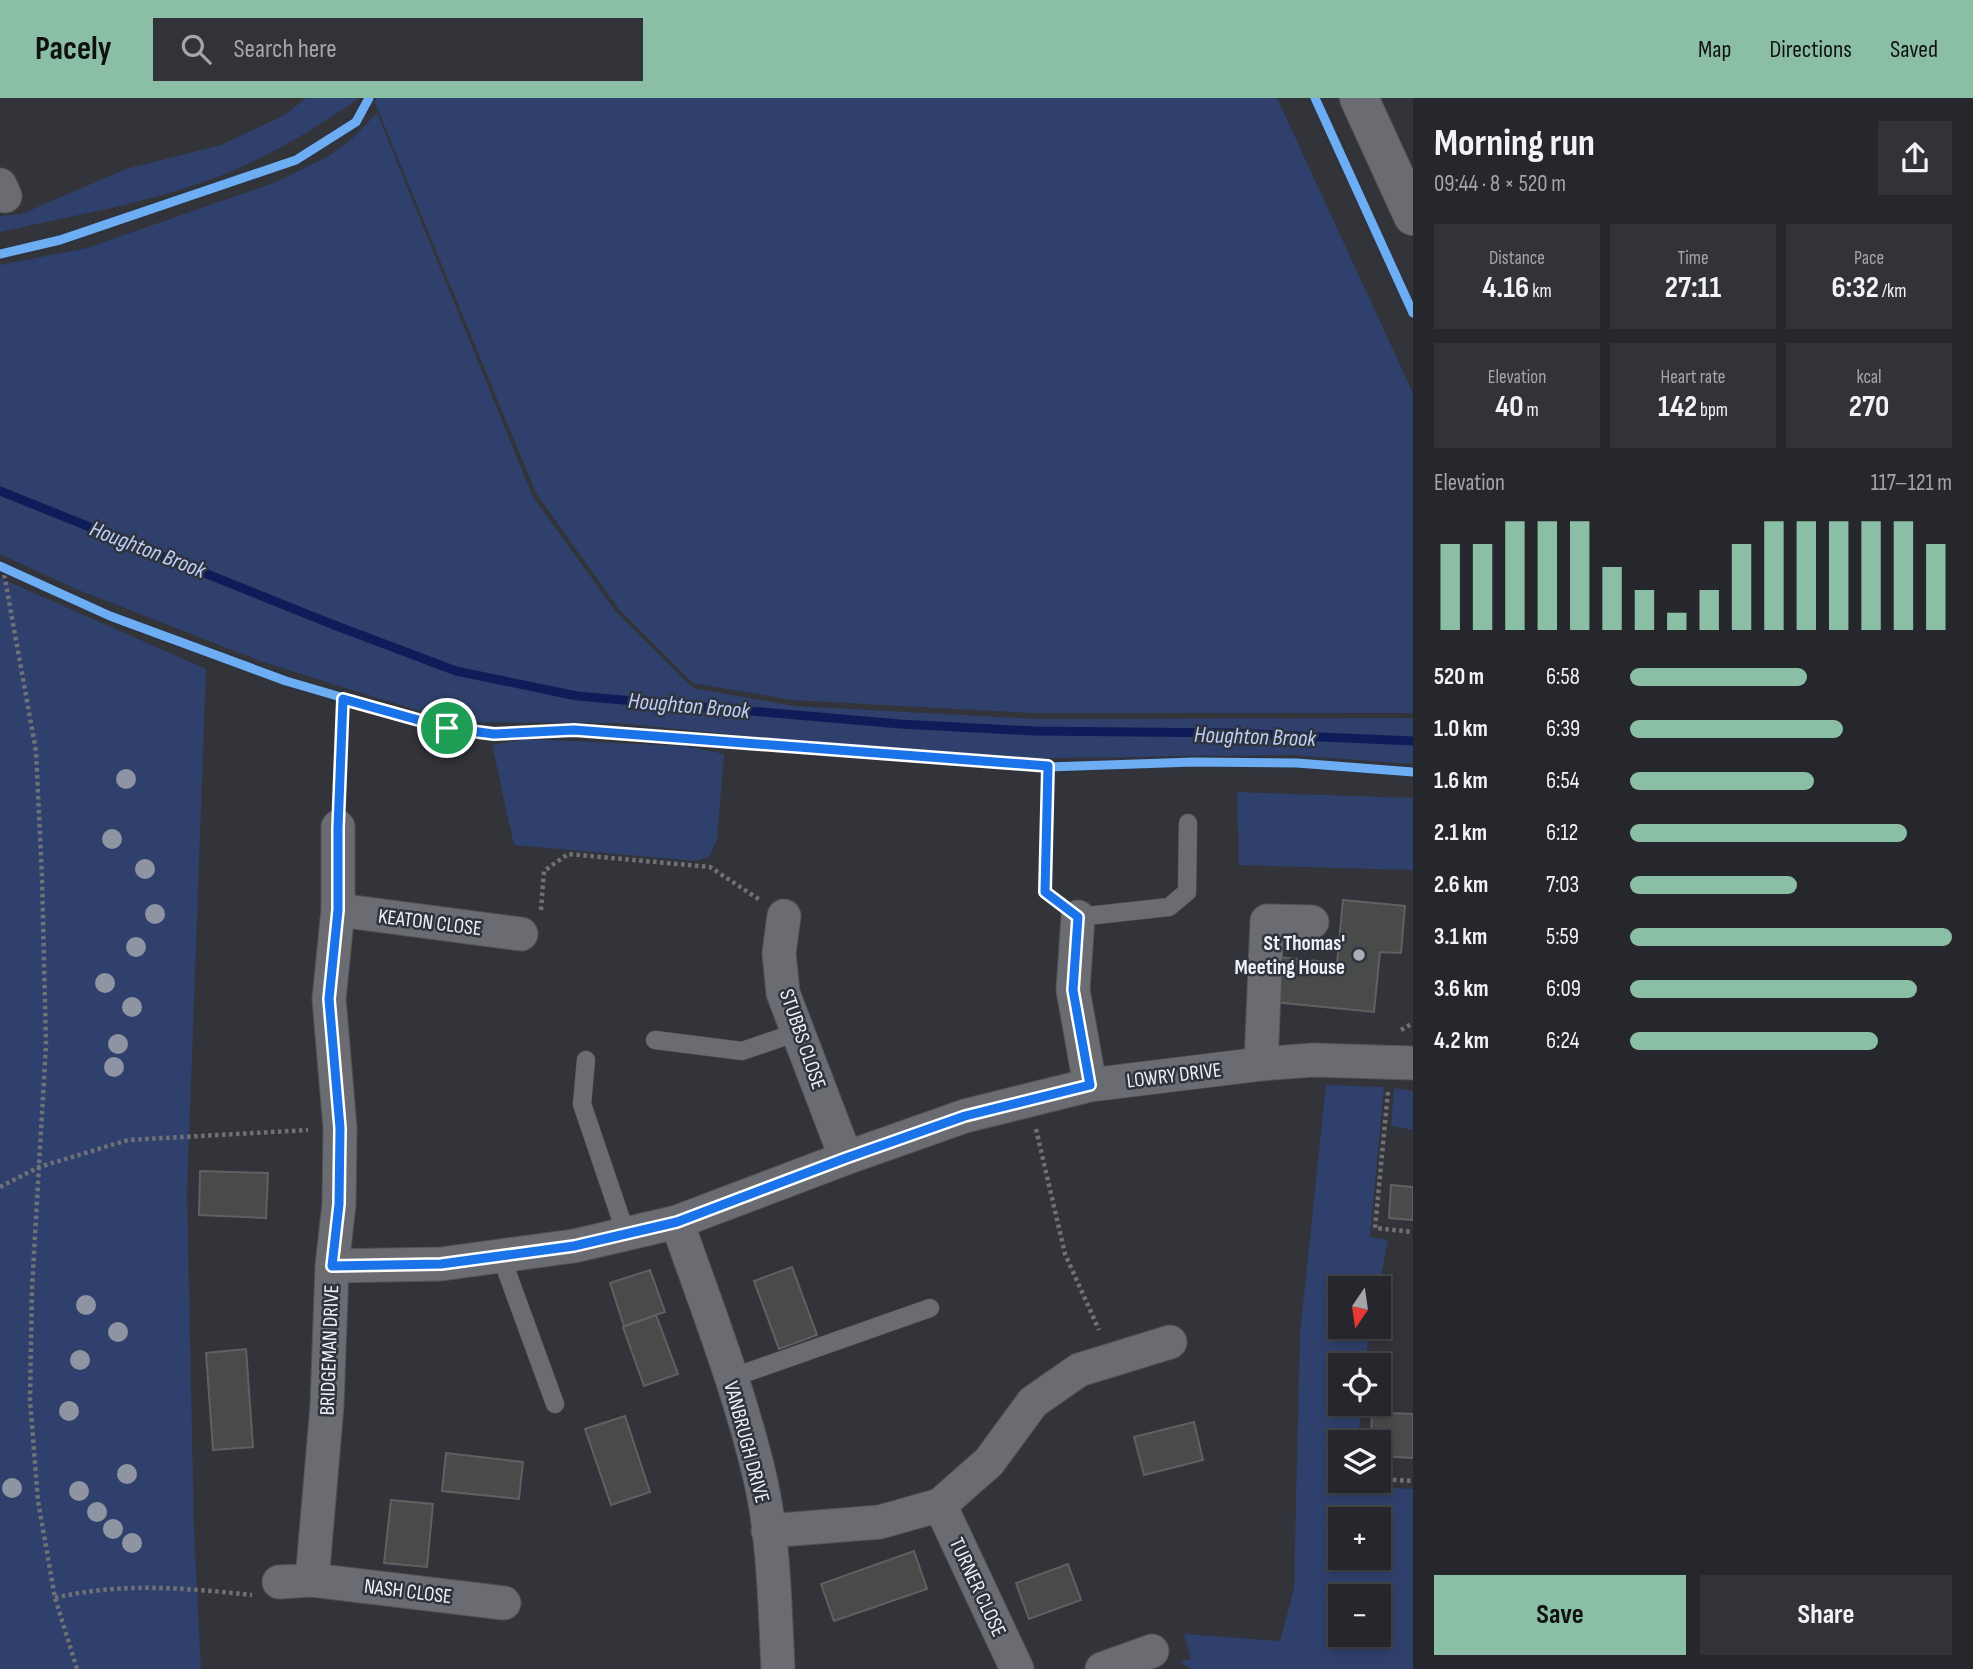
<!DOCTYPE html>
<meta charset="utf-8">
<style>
body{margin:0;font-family:"Sofia Sans Condensed",sans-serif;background:#323338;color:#f1f3f6;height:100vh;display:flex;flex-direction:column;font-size:26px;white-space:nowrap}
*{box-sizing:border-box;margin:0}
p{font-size:23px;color:#a4a5a9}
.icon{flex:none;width:38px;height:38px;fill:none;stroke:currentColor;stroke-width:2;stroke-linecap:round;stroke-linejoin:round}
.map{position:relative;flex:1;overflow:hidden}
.drawer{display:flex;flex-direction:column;background:#26272c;width:560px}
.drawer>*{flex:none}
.needle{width:46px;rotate:193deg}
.tools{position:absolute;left:1328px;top:1178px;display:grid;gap:14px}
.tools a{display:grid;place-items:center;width:63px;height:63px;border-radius:0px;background:#26272c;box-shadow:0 4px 10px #0003,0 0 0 2px #424448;font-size:35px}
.pin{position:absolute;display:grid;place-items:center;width:60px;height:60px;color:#fff;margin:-30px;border:4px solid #fff;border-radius:50%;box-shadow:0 2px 7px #0007}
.round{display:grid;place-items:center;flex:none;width:74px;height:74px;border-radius:0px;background:#323338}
.summary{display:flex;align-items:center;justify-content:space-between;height:119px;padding:0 21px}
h1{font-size:38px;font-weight:700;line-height:52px}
.figures{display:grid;grid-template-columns:repeat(3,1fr);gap:10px;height:119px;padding:7px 21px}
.figures div{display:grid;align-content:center;border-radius:0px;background:#323338;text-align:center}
.figures b{font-size:30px;font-weight:700}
.figures small{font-size:19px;font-weight:400}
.figures p{font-size:19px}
.chart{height:196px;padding:14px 21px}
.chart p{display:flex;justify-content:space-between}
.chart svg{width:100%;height:126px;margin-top:7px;stroke:#8abfa5;stroke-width:6}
.action{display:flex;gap:14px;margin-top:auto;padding:14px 21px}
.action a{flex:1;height:80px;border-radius:0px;background:#8abfa5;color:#111;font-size:28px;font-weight:700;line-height:80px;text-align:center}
.action a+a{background:#323338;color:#f1f3f6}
ul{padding:0 21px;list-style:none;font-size:23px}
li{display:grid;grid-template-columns:112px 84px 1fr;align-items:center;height:52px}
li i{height:18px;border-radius:9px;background:#8abfa5}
header{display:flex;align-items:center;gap:42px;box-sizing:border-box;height:98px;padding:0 35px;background:#8abfa5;color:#111}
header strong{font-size:33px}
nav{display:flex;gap:38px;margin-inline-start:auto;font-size:24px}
.search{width:490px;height:63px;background:#323338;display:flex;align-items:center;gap:18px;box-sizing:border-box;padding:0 24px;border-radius:0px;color:#a4a5a9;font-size:26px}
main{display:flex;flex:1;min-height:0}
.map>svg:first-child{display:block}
.green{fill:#30406c;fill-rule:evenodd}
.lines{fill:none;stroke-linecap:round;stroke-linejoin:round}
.stream{stroke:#0f1c5a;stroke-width:9}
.building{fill:#494b4b;stroke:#5f6161;stroke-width:2}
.lane-casing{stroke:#525359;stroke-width:19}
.street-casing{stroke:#525359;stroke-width:35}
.secondary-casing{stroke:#525359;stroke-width:40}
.path{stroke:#707176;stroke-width:4.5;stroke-dasharray:3.5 3.5;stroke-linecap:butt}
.lane{stroke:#6a6c71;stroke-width:18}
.street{stroke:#6a6c71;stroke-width:33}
.secondary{stroke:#6a6c71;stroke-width:38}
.cycleway-casing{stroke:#2f333e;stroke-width:13}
.cycleway{stroke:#6dadf4;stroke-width:9}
.tree{fill:#8e94a2}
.route-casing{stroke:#fff;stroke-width:14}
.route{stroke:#1a73e8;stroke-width:9}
.poi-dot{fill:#acaeb5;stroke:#2f333e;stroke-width:2.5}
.labels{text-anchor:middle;stroke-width:5;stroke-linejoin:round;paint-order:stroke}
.street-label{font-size:21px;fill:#edf0f7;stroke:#2f333e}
.poi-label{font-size:21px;font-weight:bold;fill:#edf0f7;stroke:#2f333e;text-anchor:end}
.water-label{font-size:23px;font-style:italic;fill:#bdcef7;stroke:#2f333e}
</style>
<header>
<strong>Pacely</strong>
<div class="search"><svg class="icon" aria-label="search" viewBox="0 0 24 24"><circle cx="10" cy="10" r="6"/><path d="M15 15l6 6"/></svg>Search here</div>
<nav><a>Map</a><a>Directions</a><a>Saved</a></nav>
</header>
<main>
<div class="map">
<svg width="1413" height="1571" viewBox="0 0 1413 1571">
<rect width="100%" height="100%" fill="#32343a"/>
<!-- green -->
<path class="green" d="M306 0H360C321 26 282 51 239 70 164 103 79 116 0 134V118L22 116 126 71 221 47 285 17Z
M373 0H1277L1413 295V615H1034L792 602 693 585 619 511 536 395Z
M377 15 533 399 616 514 693 590 794 608 1036 621 1413 620V666L1292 657 972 661 619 625 455 624 263 564 76 491 0 456V167L87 150 276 84 329 58 353 40Z
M0 480 206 571 187 1094 194 1434 201 1571H0Z
M524 641 684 648 724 656 717 741 710 758 697 763 514 747 492 647Z
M1237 694 1413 700V772L1239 767Z
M1326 987 1384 989 1370 1139 1388 1142 1379 1190H1340V1228L1371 1229 1364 1267H1340V1306H1361L1358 1344H1340V1382L1355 1383V1388L1413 1391V1571H1192L1180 1564 1191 1561 1184 1536 1280 1543 1294 1491 1300 1236ZM1379 1421V1460H1340V1421ZM1379 1498V1536H1340V1498Z
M1394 990 1413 993V1032L1391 1028Z"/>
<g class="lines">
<!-- stream -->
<path class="stream" d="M0 393 334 527 456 573 577 598 900 626 1034 633 1232 635 1413 643"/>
</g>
<!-- building -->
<path class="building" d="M1343 802 1405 808 1401 855 1380 854 1374 914 1274 904 1279 859 1337 865Z
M200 1073 268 1075 266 1120 199 1117Z
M1391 1087 1413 1089V1122L1389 1120Z
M792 1169 817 1237 779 1251 754 1183Z
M650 1172 665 1214 624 1228 610 1185Z
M656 1217 678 1276 644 1288 623 1229Z
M246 1251 253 1349 213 1352 206 1255Z
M1372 1314 1413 1316V1360L1379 1358V1344H1371Z
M625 1318 650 1394 611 1407 585 1331Z
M1194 1324 1203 1362 1144 1377 1134 1339Z
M446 1355 523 1364 519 1401 442 1393Z
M391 1402 433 1406 427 1469 384 1465Z
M914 1453 927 1491 834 1523 821 1486Z
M1068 1466 1081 1502 1029 1521 1016 1485Z"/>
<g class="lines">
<defs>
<path id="lane" d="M1078 819 1169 809 1187 794 1188 725
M655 942 742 953 798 934
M586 962 582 1006 626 1136
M501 1158 555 1306
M731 1280 930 1210"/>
<path id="street" d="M0 87 5 98
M338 812 521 836
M784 818 779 855 783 895 846 1060
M1078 819 1073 892 1090 987
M1261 966 1267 823 1312 824
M677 1124C707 1210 741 1296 761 1384 774 1444 775 1510 778 1571
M332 1168 441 1166 574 1148 677 1124 846 1060 965 1018 1090 987 1261 966 1313 962 1413 965
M940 1407 1017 1571
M768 1433 880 1424 940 1407 989 1364 1033 1304 1079 1272 1170 1244
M312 1482 327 1308 332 1168 339 1106 340 1030 329 901 338 812V729
M279 1484 312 1482 504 1505
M1102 1571 1152 1553"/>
<path id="secondary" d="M1359 0 1413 118"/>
</defs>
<!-- lane casing -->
<use href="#lane" class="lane-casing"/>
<!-- street casing -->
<use href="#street" class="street-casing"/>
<!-- secondary casing -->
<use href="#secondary" class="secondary-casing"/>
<!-- path -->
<path class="path" d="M3 470 36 653 42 779 46 946 32 1190 30 1302 38 1403 55 1500 77 1571
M541 812 544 773 568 756 710 769 760 802
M1401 932 1413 925
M1388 994 1375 1130 1413 1134
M1036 1031 1065 1156 1099 1232
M0 1089 39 1069 128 1042 308 1032
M1379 1381 1413 1383
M55 1500C119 1484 187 1490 252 1497"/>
<!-- lane -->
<use href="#lane" class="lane"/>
<!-- street -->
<use href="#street" class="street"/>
<!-- secondary -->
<use href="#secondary" class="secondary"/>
<defs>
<path id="cycleway" d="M1315 0 1413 215
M0 156 60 142 296 62 356 24 369 0
M0 468 110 518 286 583 447 630 494 636 574 632 1048 669 1194 664 1297 665 1413 674
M1048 669 1045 794 1078 819
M338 729 343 601"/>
</defs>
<!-- cycleway casing -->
<use href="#cycleway" class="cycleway-casing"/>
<!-- cycleway -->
<use href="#cycleway" class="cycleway"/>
</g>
<!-- trees -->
<g class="tree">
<circle cx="126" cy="681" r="10"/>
<circle cx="112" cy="741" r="10"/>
<circle cx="145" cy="771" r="10"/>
<circle cx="155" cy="816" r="10"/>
<circle cx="136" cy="849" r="10"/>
<circle cx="105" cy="885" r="10"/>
<circle cx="132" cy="909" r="10"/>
<circle cx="118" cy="946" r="10"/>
<circle cx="114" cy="969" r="10"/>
<circle cx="86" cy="1207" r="10"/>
<circle cx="118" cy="1234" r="10"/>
<circle cx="80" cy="1262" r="10"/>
<circle cx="69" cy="1313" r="10"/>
<circle cx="127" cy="1376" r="10"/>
<circle cx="12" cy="1390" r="10"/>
<circle cx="79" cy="1393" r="10"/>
<circle cx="97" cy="1414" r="10"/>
<circle cx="113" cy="1431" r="10"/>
<circle cx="132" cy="1445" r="10"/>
</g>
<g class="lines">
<defs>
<path id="route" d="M343 601 447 630 494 636 574 632 1048 668 1045 794 1078 819 1073 892 1090 987 965 1018 846 1060 677 1124 574 1148 441 1166 332 1168 339 1106 340 1030 329 901 338 812V730Z"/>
</defs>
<!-- route casing -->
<use href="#route" class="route-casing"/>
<!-- route -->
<use href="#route" class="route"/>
</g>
<!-- markers -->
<circle class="poi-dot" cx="1359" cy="857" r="7"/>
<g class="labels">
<!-- street labels -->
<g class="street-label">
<text transform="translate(430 824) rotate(7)" y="7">KEATON CLOSE</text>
<text transform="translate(803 941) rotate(71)" y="7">STUBBS CLOSE</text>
<text transform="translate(1174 977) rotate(-7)" y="7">LOWRY DRIVE</text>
<text transform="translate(329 1252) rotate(-88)" y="7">BRIDGEMAN DRIVE</text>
<text transform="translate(747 1344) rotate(75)" y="7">VANBRUGH DRIVE</text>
<text transform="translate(978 1489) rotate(65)" y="7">TURNER CLOSE</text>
<text transform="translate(408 1493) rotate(7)" y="7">NASH CLOSE</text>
</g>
<!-- poi labels -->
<g class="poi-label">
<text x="1345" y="852">St Thomas'<tspan x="1345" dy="24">Meeting House</tspan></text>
</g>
<!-- water labels -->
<g class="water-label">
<text transform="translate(148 451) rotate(21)" y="8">Houghton Brook</text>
<text transform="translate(689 607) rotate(5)" y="8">Houghton Brook</text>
<text transform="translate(1255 638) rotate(2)" y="8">Houghton Brook</text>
</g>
</g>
</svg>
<div class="tools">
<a><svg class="needle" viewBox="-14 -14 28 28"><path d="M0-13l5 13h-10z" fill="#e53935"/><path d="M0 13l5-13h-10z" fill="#a4a5a9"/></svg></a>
<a><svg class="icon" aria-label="locate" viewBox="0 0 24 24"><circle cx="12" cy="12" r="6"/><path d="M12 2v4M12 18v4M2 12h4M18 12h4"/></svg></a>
<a><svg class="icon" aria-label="layers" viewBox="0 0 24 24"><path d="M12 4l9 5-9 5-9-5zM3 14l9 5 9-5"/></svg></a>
<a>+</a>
<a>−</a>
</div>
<div class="pin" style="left:447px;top:630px;background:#1e9e55"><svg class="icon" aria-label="arrive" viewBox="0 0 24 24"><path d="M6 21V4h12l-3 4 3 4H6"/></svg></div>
</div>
<section class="drawer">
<div class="summary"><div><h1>Morning run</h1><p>09:44 · 8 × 520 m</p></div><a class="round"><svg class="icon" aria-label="share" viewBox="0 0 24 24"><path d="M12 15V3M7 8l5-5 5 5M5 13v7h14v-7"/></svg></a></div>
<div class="figures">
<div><p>Distance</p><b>4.16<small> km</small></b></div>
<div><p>Time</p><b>27:11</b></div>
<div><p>Pace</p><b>6:32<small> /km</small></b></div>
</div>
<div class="figures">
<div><p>Elevation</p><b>40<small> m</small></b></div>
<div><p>Heart rate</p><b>142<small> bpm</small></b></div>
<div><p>kcal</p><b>270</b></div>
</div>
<div class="chart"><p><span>Elevation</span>117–121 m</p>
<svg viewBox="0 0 160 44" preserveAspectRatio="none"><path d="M5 44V14M15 44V14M25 44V6M35 44V6M45 44V6M55 44V22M65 44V30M75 44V38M85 44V30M95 44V14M105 44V6M115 44V6M125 44V6M135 44V6M145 44V6M155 44V14"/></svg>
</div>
<ul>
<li><b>520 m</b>6:58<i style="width:55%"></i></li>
<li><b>1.0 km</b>6:39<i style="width:66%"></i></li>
<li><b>1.6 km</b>6:54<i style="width:57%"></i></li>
<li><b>2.1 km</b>6:12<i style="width:86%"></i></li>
<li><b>2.6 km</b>7:03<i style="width:52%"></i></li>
<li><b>3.1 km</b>5:59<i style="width:100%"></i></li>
<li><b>3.6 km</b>6:09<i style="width:89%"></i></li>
<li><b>4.2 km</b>6:24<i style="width:77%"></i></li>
</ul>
<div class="action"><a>Save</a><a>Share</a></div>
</section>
</main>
